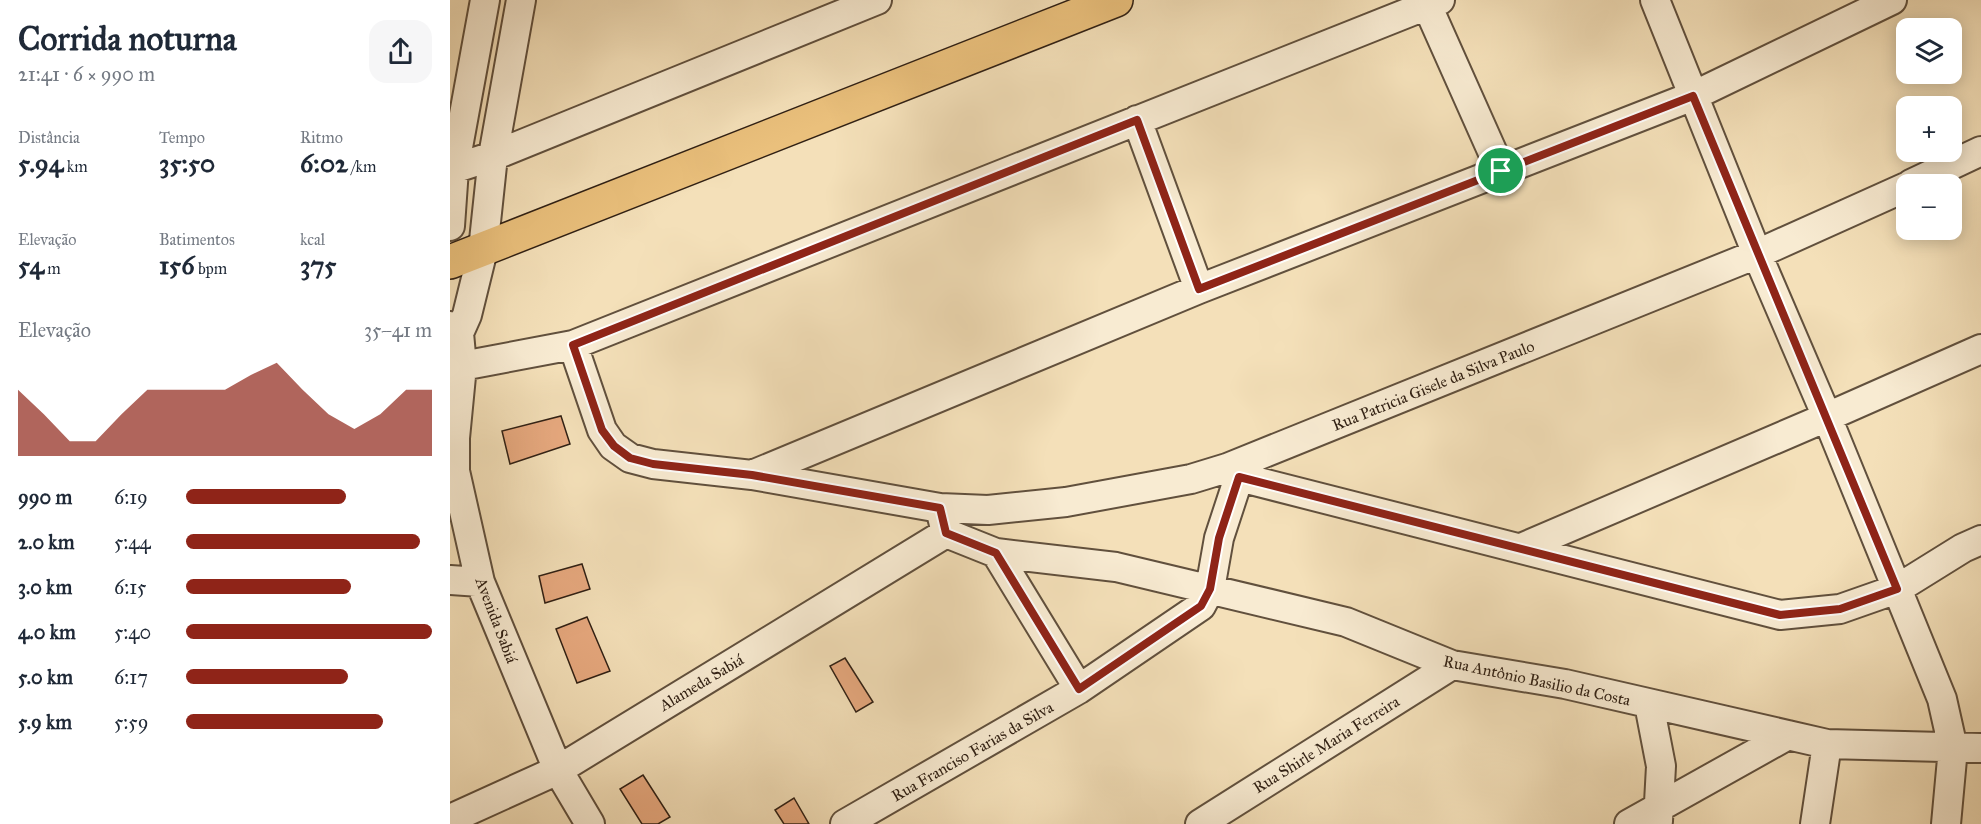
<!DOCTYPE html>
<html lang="pt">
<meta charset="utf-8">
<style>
body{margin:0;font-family:"IM FELL Great Primer",serif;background:#f6f6f7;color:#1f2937;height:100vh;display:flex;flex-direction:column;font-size:22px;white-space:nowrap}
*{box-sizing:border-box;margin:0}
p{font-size:20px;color:#747a83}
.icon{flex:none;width:33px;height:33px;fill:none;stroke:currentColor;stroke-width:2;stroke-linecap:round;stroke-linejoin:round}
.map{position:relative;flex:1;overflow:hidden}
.side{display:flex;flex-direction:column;background:#fff;width:450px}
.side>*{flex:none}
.controls{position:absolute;left:1446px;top:18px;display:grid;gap:12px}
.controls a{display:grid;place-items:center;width:66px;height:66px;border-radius:12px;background:#fff;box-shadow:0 3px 15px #0003;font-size:30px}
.pin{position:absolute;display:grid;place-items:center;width:51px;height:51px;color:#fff;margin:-26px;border:3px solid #fff;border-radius:50%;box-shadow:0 2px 6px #0007}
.round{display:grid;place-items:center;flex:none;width:63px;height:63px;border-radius:18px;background:#f6f6f7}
.headline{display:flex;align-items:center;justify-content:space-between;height:102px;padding:0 18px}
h1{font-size:33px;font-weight:700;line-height:45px}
.stats{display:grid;grid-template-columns:repeat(3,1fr);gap:9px;height:102px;padding:6px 18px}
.stats div{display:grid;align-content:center}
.stats b{font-size:26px;font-weight:700}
.stats small{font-size:16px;font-weight:400}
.stats p{font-size:16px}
.chart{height:168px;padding:12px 18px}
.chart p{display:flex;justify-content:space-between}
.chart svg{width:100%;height:108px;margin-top:6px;fill:#8f2418;opacity:.7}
ul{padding:0 18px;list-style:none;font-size:20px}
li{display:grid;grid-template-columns:96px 72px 1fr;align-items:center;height:45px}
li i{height:15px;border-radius:8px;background:#8f2418}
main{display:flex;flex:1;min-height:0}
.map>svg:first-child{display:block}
.building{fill:#e7a97f;stroke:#302014;stroke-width:1.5}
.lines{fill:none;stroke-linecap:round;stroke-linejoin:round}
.street-casing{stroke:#61503d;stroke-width:32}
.highway-casing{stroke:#302014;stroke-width:36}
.street{stroke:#f8ebd2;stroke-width:28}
.highway{stroke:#eac07c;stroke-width:33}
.route-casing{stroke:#fff;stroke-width:12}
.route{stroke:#8f2418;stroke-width:8}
.labels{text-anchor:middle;stroke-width:4.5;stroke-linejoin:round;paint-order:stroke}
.street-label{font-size:16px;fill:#302014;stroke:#f8ebd2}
</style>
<main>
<section class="side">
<div class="headline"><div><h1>Corrida noturna</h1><p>21:41 · 6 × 990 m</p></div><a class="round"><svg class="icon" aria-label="share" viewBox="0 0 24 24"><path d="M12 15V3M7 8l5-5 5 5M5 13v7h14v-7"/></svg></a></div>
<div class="stats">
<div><p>Distância</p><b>5.94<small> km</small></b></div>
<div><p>Tempo</p><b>35:50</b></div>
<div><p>Ritmo</p><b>6:02<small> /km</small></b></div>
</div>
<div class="stats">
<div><p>Elevação</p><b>54<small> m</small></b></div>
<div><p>Batimentos</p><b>156<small> bpm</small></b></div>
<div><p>kcal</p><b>375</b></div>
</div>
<div class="chart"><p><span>Elevação</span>35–41 m</p>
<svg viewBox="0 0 160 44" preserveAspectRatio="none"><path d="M0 44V17L10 27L20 38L30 38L40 27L50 17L60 17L70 17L80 17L90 11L100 6L110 17L120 27L130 33L140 27L150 17L160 17V44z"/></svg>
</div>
<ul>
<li><b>990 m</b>6:19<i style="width:65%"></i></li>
<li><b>2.0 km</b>5:44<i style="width:95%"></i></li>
<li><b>3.0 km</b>6:15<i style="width:67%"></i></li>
<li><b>4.0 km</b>5:40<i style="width:100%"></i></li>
<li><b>5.0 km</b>6:17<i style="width:66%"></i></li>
<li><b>5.9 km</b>5:59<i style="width:80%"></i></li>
</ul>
</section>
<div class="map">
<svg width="1531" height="824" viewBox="0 0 1531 824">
<rect width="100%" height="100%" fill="#f4e0b9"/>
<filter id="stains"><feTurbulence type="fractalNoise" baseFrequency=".00333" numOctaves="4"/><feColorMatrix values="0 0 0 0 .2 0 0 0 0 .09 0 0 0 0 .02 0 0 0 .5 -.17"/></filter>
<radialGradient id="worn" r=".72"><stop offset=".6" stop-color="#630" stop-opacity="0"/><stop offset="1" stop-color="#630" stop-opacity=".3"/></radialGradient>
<!-- building -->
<path class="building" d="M111 416 120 444 60 464 52 431Z
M132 564 140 589 95 603 89 576Z
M137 617 160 671 127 683 106 629Z
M395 658 423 702 406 712 380 666Z
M193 775 220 817 208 824H192L170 789Z
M344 798 359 824H334L325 810Z"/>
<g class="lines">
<defs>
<path id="street" d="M1205 0 1307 254 1377 417 1492 699 1503 748 1496 824
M977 5 1051 171
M687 120 749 289
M0 170 43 156 427 0
M1461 184 1531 151
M0 226 4 169 35 0
M0 326 9 333 12 366 5 438V471L30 582 108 770 140 824
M9 333 17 315 33 250 43 156 71 0
M123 345 152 430 163 446 180 458 203 464 302 475 490 508 538 510 616 502 741 479 777 468 1307 254 1456 187
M12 366 123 345 990 0
M777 468 789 477 1330 615 1390 609 1447 589 1513 548 1531 540
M302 475 749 289 1243 96 1442 0
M490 508 496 533 546 553 666 567 896 622 1002 665 1115 684 1377 744 1531 748
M1071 548 1377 417 1531 349
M546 553 629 689
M0 580 30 582
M1199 704 1211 766 1208 821
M0 819 108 770 496 533
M395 824 629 689 751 606 760 589 769 538 789 477
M750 824 1002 665
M1179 824 1338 735
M1365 824 1377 744"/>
<path id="highway" d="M0 262 666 0"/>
</defs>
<!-- street casing -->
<use href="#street" class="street-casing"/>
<!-- highway casing -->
<use href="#highway" class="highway-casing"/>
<!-- street -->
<use href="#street" class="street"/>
<!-- highway -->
<use href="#highway" class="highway"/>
</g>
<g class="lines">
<defs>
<path id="route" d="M1243 96 1447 589 1390 609 1330 615 789 477 769 538 760 589 751 606 629 689 546 553 496 533 490 508 302 475 203 464 180 458 164 446 152 430 123 345 687 120 749 289Z"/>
</defs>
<!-- route casing -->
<use href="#route" class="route-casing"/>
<!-- route -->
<use href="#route" class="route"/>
</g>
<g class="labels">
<!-- street labels -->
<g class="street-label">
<text transform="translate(983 385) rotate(-22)" y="6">Rua Patricia Gisele da Silva Paulo</text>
<text transform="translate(47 620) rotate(69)" y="6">Avenida Sabiá</text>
<text transform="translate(1087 680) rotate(12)" y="6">Rua Antônio Basilio da Costa</text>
<text transform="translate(251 682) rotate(-31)" y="6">Alameda Sabiá</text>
<text transform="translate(876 744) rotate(-32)" y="6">Rua Shirle Maria Ferreira</text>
<text transform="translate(522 751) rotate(-30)" y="6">Rua Franciso Farias da Silva</text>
</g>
</g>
<rect width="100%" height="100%" filter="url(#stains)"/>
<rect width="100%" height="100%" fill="url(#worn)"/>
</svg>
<div class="controls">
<a><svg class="icon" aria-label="layers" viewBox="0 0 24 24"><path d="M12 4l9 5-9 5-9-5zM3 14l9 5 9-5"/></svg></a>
<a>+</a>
<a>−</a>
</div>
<div class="pin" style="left:1051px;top:171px;background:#1e9e55"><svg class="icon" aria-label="arrive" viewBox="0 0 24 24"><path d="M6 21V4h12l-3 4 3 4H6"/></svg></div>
</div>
</main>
